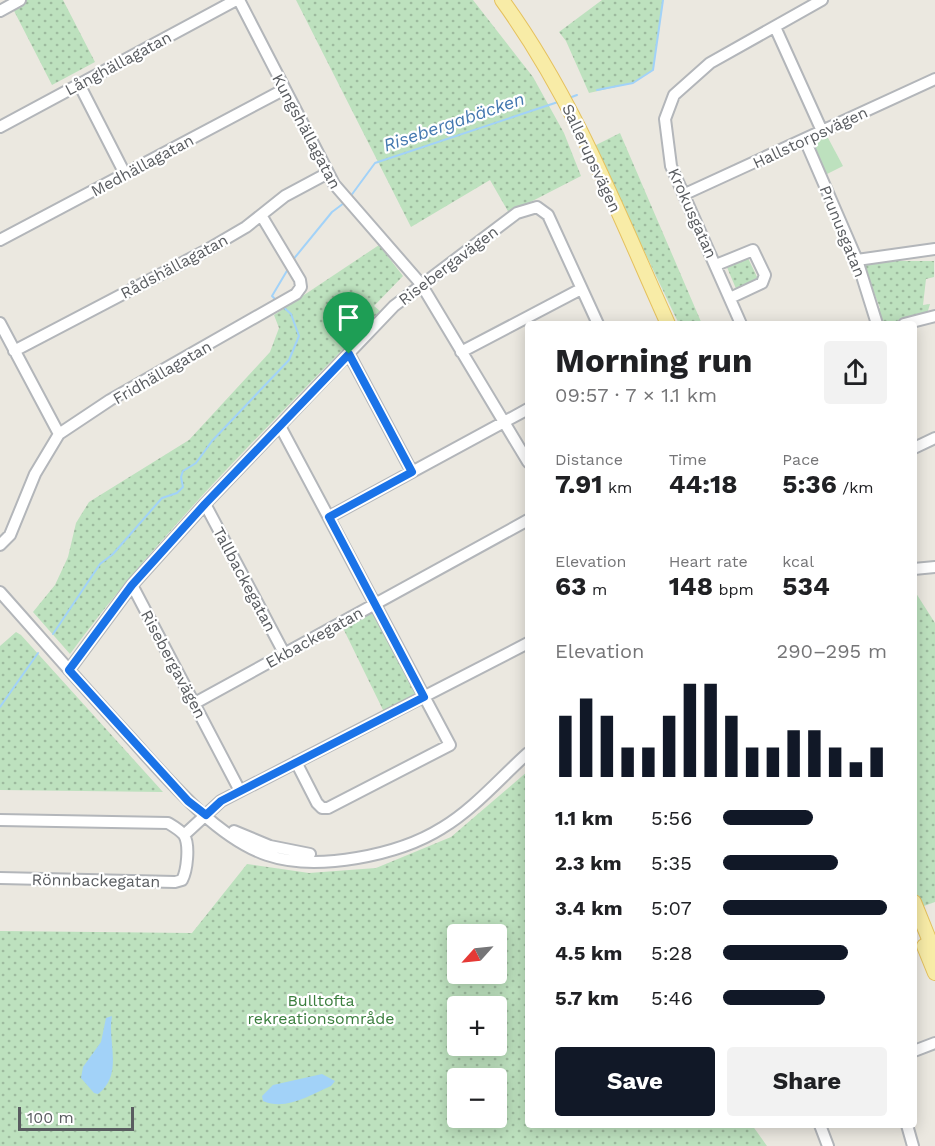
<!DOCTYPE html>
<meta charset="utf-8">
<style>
body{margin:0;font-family:"Work Sans",sans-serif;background:#f2f2f2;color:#202124;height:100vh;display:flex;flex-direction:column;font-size:22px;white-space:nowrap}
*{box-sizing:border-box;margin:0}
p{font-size:20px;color:#757577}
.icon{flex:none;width:33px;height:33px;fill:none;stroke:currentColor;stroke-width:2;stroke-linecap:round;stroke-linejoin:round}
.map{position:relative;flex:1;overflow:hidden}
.details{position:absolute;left:525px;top:321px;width:392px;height:807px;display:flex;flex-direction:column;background:#fff;border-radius:6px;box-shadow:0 3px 15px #0003}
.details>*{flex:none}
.needle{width:39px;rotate:243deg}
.fabs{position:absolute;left:447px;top:924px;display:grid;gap:12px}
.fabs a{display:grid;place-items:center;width:60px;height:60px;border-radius:6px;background:#fff;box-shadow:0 3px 15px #0003;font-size:30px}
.scale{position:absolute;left:18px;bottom:15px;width:116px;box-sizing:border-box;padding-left:6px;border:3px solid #595c60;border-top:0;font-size:16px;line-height:21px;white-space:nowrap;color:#595c60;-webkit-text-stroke:4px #fff;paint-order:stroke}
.pin{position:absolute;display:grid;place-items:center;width:51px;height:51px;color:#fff;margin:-62px -26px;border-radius:50% 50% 50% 0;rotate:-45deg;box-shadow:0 0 6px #0007}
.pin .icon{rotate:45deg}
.round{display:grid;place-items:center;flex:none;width:63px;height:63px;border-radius:6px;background:#f2f2f2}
.overview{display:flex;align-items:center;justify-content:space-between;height:102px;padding:0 30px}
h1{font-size:33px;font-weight:700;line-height:45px}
.stats{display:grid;grid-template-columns:repeat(3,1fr);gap:9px;height:102px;padding:6px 30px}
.stats div{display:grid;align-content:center}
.stats b{font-size:26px;font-weight:700}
.stats small{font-size:16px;font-weight:400}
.stats p{font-size:16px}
.chart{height:168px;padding:12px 30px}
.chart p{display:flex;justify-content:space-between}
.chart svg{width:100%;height:108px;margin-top:6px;stroke:#111827;stroke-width:6}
.button{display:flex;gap:12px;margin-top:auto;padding:12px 30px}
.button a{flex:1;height:69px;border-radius:6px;background:#111827;color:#fff;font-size:24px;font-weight:700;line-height:69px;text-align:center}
.button a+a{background:#f2f2f2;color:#202124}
ul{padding:0 30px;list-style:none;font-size:20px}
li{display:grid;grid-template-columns:96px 72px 1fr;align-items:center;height:45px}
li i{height:15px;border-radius:8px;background:#111827}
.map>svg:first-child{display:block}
.green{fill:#bde1be}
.park{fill:url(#park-dots);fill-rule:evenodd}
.water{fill:#a2d2f8}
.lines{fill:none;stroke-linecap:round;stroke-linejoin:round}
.stream{stroke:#a2d2f8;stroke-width:2}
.minor-casing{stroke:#b3b6ba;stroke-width:14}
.major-casing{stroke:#e5c15e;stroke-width:16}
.minor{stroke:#fff;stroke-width:10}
.major{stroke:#f8eca7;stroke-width:14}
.route-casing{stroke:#fff;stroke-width:12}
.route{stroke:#1a73e8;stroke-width:8}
.labels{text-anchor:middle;stroke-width:4.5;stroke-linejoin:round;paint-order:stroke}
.street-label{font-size:16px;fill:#595c60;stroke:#fff}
.park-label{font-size:16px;fill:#3a7e3d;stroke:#fff}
.water-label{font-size:18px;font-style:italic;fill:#4579b0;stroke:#fff}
</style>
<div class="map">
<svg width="935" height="1146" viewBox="0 0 935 1146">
<defs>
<pattern id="park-dots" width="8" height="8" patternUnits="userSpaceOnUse" patternTransform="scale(1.5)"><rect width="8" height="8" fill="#bde1be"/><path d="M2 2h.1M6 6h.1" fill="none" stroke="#9dba9e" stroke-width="1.8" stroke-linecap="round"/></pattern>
</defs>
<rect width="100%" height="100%" fill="#ebe8e0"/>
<!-- green -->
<path class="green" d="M827 136 843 166 827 174 812 144Z"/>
<!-- park -->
<path class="park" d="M20 0H63L95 62 52 85 11 5Z
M296 0H473L533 77 564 133 581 176 509 213 490 180 411 227Z
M602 0H663L653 70 633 83 589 93 566 41 559 32Z
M620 133 702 324H679L594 146Z
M379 245 403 276 374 306 380 311C273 422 161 530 70 654L33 612 55 585 68 557 76 523 89 502 189 440 270 352 279 328 274 315Z
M748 258 758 279 737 291 726 265Z
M896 261H934V277L926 279 923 305 930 304 927 314 884 324 875 309 880 308 870 282 866 283 863 264Z
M914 590 935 623V902L921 907 914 889Z
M373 610 417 694 384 712 342 626Z
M16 632 21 635 163 792 0 790V646Z
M528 771V1125H752L767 1146H0V931L192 933 247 864 309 873 376 868 451 837ZM458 934H496V974H458ZM458 1006H496V1046H458ZM458 1078H496V1118H458Z"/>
<!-- water -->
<path class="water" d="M112 1016C107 1042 124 1074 98 1094L94 1093 81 1078 83 1067 101 1042 106 1018Z
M322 1074 335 1081 331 1086C310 1095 286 1111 263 1101L262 1096 273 1085Z"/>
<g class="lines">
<!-- stream -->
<path class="stream" d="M597 90 633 83 653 70 663 0
M569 98 577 95
M350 197 375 163 558 102
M292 261 332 212 344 203
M277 301 272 296 288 269
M53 634 100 564 113 554 162 498 177 493 183 487 181 477 183 471 196 463 212 441 289 360 299 336 291 314 281 305
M0 707 38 653"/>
<defs>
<path id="minor" d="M239 0 334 184 421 284 528 462
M0 11 20 0
M775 27 822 131
M79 84 125 174
M0 127 236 0
M805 140 857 260 877 324
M685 194 935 79
M0 240 285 89
M857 260 935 249
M716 265 753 250 765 275 762 283 730 298
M0 323 59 434
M741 324 671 166 665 119 674 95 710 63 822 0
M904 324 935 316
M14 351 205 251 246 227 285 196 328 173
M461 352 581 289
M349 354 412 472
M280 426 450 745 328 808H322L317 803 296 762
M914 448 935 438
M205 504 284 653
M329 517 528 409
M0 545 10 535 35 474 59 434 110 400 296 294 301 287 300 280 261 215
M914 569 935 567
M132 585 240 791
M0 592C41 638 82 685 124 731 162 772 212 836 267 855 317 872 399 855 442 828 474 809 501 777 528 753
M69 670 132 585 205 504 394 306 517 213 537 207 548 215 598 324
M195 703 528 520
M0 820 168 823C173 826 180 830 184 835 190 845 187 871 182 880L175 882 0 878
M234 831 270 846 310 854
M184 835 221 801 528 643
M914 1051 935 1043
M820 1125 828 1146
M907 1125 913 1146"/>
<path id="major" d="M502 0C574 99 618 213 668 324
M914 902 935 954
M924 946 935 973"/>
</defs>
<!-- minor casing -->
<use href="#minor" class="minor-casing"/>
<!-- major casing -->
<use href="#major" class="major-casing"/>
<!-- minor -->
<use href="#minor" class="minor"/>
<!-- major -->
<use href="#major" class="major"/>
</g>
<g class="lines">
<defs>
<path id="route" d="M349 354 412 472 329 517 424 697 221 801 206 815 188 801 69 670 132 585 205 504Z"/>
</defs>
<!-- route casing -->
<use href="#route" class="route-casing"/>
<!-- route -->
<use href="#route" class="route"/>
</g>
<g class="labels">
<!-- street labels -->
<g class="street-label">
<text transform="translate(118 63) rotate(-28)" y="6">Långhällagatan</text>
<text transform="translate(307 131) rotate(62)" y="6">Kungshällagatan</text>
<text transform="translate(810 137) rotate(-25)" y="6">Hallstorpsvägen</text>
<text transform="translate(592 158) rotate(65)" y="6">Sallerupsvägen</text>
<text transform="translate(142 165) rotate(-28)" y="6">Medhällagatan</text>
<text transform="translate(693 213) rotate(66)" y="6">Krokusgatan</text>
<text transform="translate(843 231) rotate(68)" y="6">Prunusgatan</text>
<text transform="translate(448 265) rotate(-37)" y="6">Risebergavägen</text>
<text transform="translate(174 266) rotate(-28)" y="6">Rådshällagatan</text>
<text transform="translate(162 372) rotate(-30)" y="6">Fridhällagatan</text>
<text transform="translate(245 579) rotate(62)" y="6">Tallbackegatan</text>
<text transform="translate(314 637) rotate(-29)" y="6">Ekbackegatan</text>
<text transform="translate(174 664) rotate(62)" y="6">Risebergavägen</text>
<text transform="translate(96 880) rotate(1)" y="6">Rönnbackegatan</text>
</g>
<!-- park labels -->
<g class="park-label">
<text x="321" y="1006">Bulltofta<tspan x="321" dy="18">rekreationsområde</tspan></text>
</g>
<!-- water labels -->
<g class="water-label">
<text transform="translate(454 122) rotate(-19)" y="6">Risebergabäcken</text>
</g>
</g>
</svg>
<div class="fabs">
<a><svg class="needle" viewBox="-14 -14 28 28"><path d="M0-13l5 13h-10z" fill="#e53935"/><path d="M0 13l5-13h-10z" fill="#757577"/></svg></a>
<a>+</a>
<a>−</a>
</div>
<div class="scale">100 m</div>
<div class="pin" style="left:349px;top:354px;background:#1e9e55"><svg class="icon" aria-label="arrive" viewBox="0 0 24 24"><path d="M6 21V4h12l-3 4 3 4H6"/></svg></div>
<section class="details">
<div class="overview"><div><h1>Morning run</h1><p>09:57 · 7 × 1.1 km</p></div><a class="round"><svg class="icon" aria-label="share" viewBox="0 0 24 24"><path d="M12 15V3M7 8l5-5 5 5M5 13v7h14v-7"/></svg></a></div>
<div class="stats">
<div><p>Distance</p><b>7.91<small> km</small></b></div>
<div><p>Time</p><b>44:18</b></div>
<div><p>Pace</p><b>5:36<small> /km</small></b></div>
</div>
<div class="stats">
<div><p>Elevation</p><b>63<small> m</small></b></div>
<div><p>Heart rate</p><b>148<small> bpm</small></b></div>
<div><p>kcal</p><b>534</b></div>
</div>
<div class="chart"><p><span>Elevation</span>290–295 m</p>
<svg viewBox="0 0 160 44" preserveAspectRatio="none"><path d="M5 44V19M15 44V12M25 44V19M35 44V32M45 44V32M55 44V19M65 44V6M75 44V6M85 44V19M95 44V32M105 44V32M115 44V25M125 44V25M135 44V32M145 44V38M155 44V32"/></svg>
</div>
<ul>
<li><b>1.1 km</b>5:56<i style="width:55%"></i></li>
<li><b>2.3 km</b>5:35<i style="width:70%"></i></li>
<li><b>3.4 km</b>5:07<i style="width:100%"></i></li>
<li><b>4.5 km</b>5:28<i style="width:76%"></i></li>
<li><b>5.7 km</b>5:46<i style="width:62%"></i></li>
</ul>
<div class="button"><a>Save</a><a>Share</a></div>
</section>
</div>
